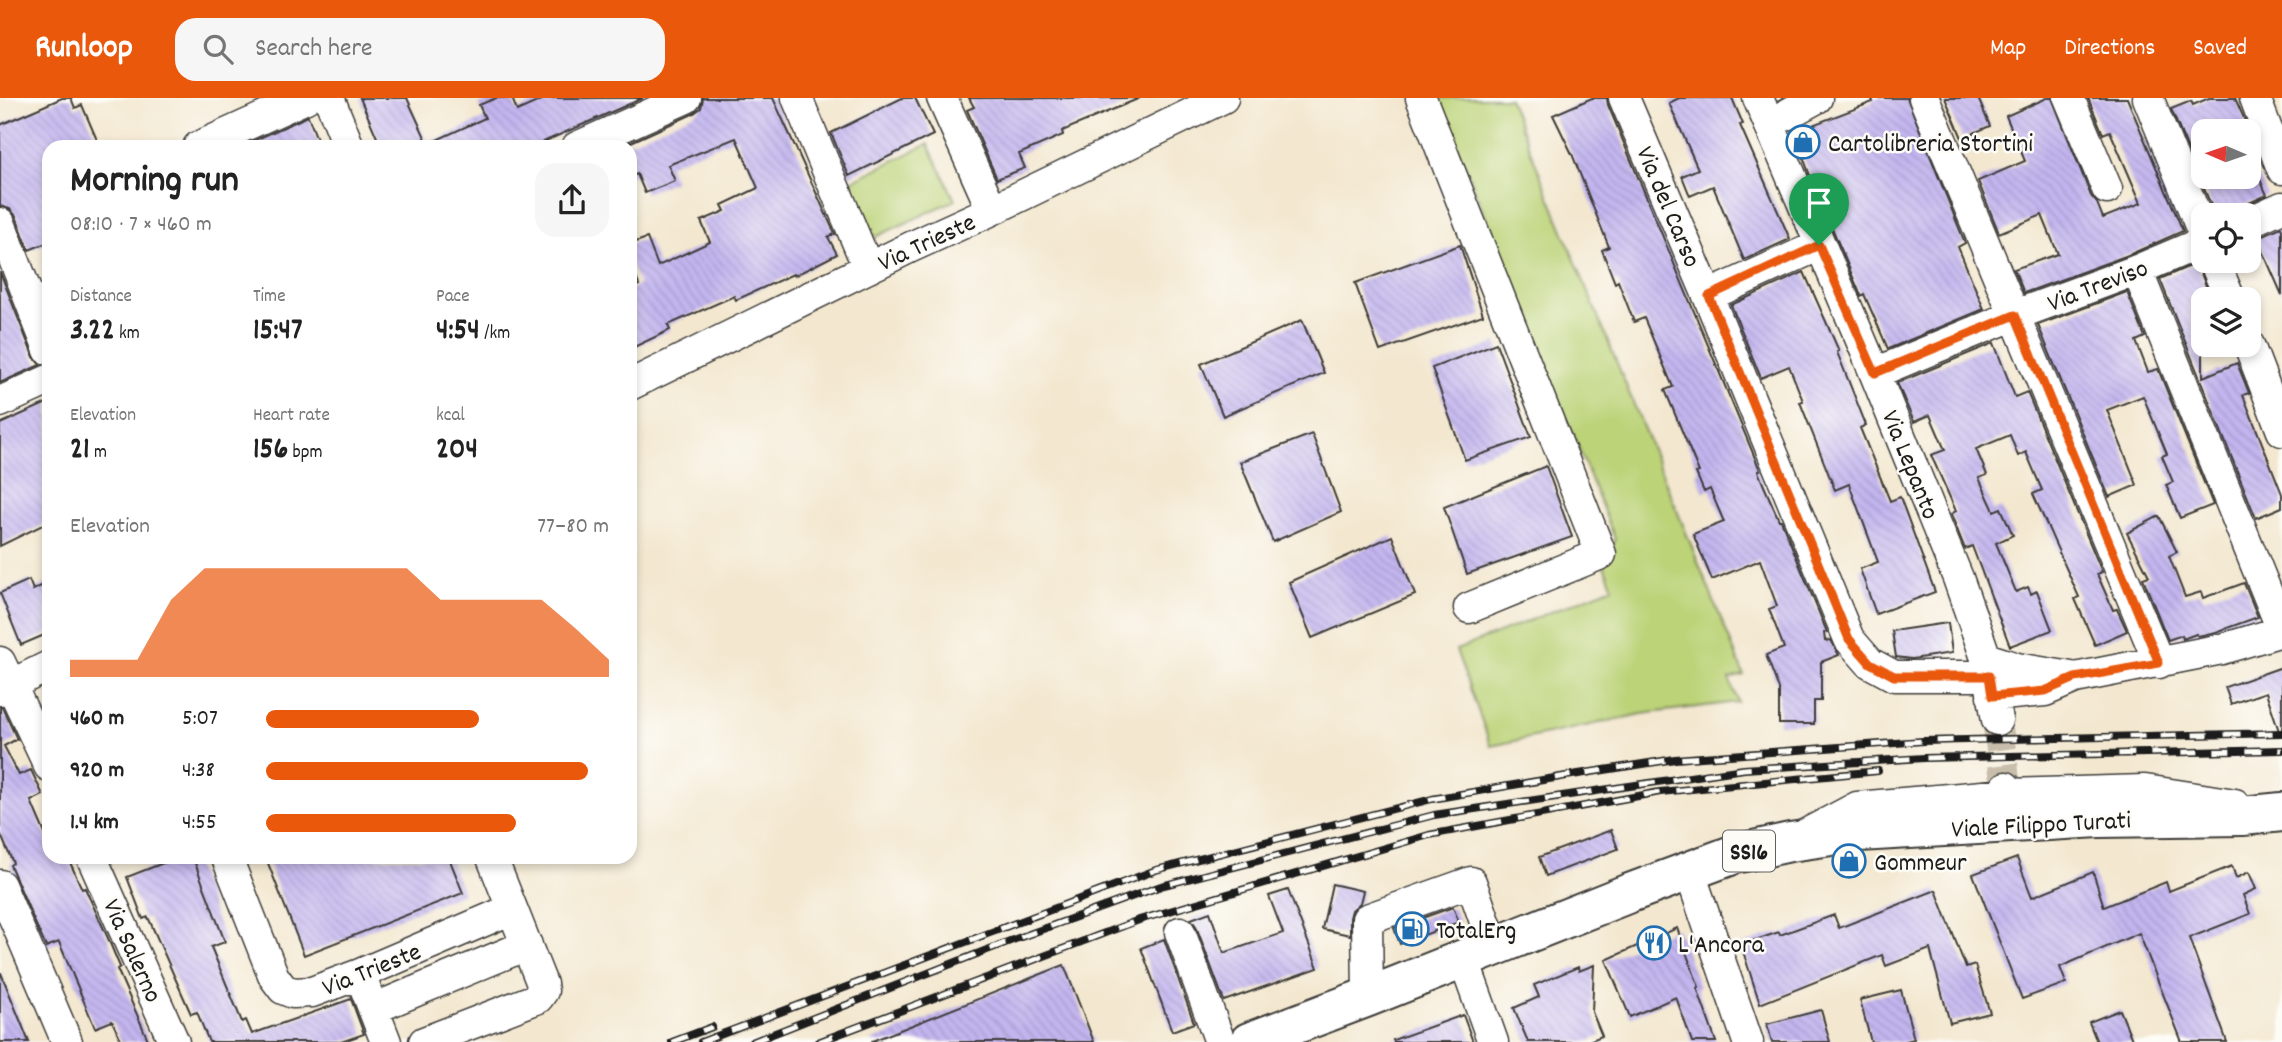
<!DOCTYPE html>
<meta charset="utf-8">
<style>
body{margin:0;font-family:Dekko,sans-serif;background:#f6f6f6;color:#222;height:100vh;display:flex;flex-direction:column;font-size:26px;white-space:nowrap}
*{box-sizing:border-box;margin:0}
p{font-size:23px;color:#767676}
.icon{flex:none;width:38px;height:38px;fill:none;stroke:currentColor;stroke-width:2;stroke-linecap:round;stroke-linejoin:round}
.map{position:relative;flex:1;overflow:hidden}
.drawer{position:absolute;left:42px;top:42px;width:595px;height:724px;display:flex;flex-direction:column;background:#fff;border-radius:21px;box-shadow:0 4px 10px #0003}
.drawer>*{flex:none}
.needle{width:46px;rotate:272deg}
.buttons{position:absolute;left:2191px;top:21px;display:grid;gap:14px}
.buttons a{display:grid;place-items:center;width:70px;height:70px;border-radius:14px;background:#fff;box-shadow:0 4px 10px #0003;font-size:35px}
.pin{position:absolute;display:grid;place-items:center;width:60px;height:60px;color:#fff;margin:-72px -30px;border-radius:50% 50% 50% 0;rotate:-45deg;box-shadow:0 0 7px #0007}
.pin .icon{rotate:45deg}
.round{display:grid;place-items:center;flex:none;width:74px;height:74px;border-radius:21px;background:#f6f6f6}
.overview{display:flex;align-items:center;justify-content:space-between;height:119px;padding:0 28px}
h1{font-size:38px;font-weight:700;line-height:52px}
.stats{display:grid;grid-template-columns:repeat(3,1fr);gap:10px;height:119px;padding:7px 28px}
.stats div{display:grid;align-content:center}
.stats b{font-size:30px;font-weight:700}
.stats small{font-size:19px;font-weight:400}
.stats p{font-size:19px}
.chart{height:196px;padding:14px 28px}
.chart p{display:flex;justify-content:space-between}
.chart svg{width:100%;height:126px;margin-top:7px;fill:#ea580c;opacity:.7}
ul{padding:0 28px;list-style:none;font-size:23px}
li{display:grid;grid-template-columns:112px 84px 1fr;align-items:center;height:52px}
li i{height:18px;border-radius:9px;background:#ea580c}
header{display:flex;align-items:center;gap:42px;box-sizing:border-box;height:98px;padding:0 35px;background:#ea580c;color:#fff}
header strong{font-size:33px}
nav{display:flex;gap:38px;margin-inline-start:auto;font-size:24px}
.search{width:490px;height:63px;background:#f6f6f6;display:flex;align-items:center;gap:18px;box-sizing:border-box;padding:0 24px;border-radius:21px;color:#767676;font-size:26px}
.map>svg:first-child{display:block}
.park{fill:#bcd378;stroke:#6c784a;stroke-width:2}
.building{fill:url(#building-back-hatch)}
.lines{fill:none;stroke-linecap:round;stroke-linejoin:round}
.minor-tunnel{stroke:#c8beab;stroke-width:30;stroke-dasharray:30 15;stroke-linecap:butt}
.minor-casing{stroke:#3c3a37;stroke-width:33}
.major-casing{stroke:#3c3a37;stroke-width:42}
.minor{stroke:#fff;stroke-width:30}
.major{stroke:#fff;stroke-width:38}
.rail-casing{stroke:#1c1c1c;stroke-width:8}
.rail{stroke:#fdfcf7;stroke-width:5;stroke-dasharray:16;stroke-linecap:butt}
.route-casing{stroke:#fff;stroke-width:14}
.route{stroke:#ea580c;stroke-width:9}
.labels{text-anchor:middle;stroke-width:5;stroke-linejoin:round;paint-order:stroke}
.shield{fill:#fdfcf7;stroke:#605f5e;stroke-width:2}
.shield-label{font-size:24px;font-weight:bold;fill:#1c1c1c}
.poi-label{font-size:26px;fill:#1c1c1c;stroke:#fdfcf7;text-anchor:start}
.street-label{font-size:26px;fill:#1c1c1c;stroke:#fdfcf7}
</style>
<header>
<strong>Runloop</strong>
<div class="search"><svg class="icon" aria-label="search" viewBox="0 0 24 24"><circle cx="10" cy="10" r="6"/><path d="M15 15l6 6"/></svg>Search here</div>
<nav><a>Map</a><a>Directions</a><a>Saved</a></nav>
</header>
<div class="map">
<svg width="2282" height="944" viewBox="0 0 2282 944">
<defs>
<pattern id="building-back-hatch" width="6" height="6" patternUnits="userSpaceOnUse" patternTransform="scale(1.75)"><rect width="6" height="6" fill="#c3b5ef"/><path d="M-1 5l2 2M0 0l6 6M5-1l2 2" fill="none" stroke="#a79bcc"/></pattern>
</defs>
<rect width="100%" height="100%" fill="#fdfcf7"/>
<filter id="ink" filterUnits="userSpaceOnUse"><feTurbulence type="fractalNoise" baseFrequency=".0143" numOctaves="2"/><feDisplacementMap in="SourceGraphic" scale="14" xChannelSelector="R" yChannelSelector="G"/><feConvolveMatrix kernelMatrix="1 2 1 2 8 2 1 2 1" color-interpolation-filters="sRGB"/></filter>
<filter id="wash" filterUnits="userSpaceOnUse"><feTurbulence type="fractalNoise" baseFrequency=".00686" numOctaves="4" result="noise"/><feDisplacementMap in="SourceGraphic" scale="28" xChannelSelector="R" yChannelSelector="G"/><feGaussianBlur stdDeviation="1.57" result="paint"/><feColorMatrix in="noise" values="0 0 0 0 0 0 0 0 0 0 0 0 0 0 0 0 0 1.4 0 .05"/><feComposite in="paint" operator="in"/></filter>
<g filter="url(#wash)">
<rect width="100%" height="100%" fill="#f3e7cf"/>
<!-- park -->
<path class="park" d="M1438 0H1509L1744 577 1729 581 1738 604 1642 616 1491 648 1456 552 1613 489 1603 466 1615 441Z
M928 46 955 102 869 142 843 87Z"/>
<g id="blocks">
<!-- building -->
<path class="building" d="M62 0H71L75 10 82 7 100 49H49V144L29 152 16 118 10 111 0 108V27Z
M360 0H407L428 46 485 20 479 7 496 0H512L517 13 546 0H643L532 49H381Z
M703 0H773L835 136 828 139 837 156 794 178 793 176 736 202 734 198 668 227 670 232 630 251V192L639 187 630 163V146L647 140 658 168 710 144 701 123 725 113 722 107 758 90 736 40 668 67 675 83 645 95 637 76 630 79V49H620L693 16 701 10Z
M902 0H915L933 37 849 78 831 35Z
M969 0H1140L1062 33 1063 37 1019 56 1025 70 997 81 967 12 974 9Z
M1592 0H1607L1608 7 1760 372 1758 373 1764 388 1779 422H1781L1827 534 1824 535 1825 543 1831 542 1839 557 1821 564V603H1814V626H1779V591L1766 557 1784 550 1769 511 1777 508 1760 462 1712 482 1693 436 1724 424 1710 391 1704 394 1696 375 1699 374 1665 292 1673 289 1644 220 1634 224 1618 183 1615 185 1602 152 1609 149 1572 56 1553 17Z
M1679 0H1732L1743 26 1740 27 1790 141 1744 162 1713 88 1690 98 1682 78 1698 71 1669 5Z
M1872 0H1907L1965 145 1958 149 1984 211 1888 251 1864 196 1861 198 1812 83 1794 34 1873 4Z
M1945 0H1978L1990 28 1962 40Z
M2047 0H2052L2091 98 2097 105 2103 120 2141 105 2110 33 2103 36 2088 0H2127L2183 133 2131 156 2024 195 2014 171 2058 156 2042 117 1999 135 1978 83 2025 63 2006 18Z
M2209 0H2235L2247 27 2233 33H2203V79H2259L2267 97 2242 108 2233 117H2215L2171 11 2191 3 2193 7Z
M308 18 320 49H240Z
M2281 129 2282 132V197L2257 140Z
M1460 147 1483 217 1380 253 1355 185Z
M2197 165 2211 201H2203V279L2237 265 2249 295 2243 297 2282 396V409L2256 420 2160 181Z
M0 174 33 258 40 267 0 285Z
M1804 174 1839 253 1837 254 1866 327 1860 330 1890 403 1900 399 1935 494 1876 516 1860 471 1878 464 1849 386 1835 392 1800 304 1803 303 1789 268 1761 280 1731 207Z
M2127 194 2145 239 2136 243 2148 274 2158 271 2213 407 2180 420 2166 387 2173 384 2162 358 2167 356 2143 298 2107 312 2137 387 2109 399 2038 227Z
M1302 222 1324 275 1223 318 1201 266Z
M1496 245 1531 339 1465 362 1432 270Z
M1994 245 2015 299 2027 294 2102 474 2097 476 2113 512 2117 511 2127 533 2095 547 2075 501 2079 499 2033 396 2042 392 2026 354 2018 358 2010 337 1976 351 1987 377 1979 380 1994 413 2001 410 2013 437 1996 445 2016 494 2028 489 2031 496 2037 493 2052 532 2010 548 1972 448 1965 451 1951 416 1956 413 1931 357 1945 352 1930 317 1914 324 1897 285Z
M49 304V424L0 448V326Z
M1312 336 1341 414 1273 444 1240 364Z
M1546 368 1572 439 1467 476 1444 409Z
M2159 418 2177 454 2169 458 2185 499 2201 494 2203 500 2244 485 2258 519 2216 534 2198 538 2196 536 2183 541 2182 537 2168 542 2143 480 2149 478 2127 435Z
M1392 438 1415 497 1312 540 1289 484Z
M29 482 33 492 49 484V535L21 547 0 495Z
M1948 525 1952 555 1912 561 1896 559 1892 533Z
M2282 569V632L2279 633 2266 594 2231 606 2225 589Z
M0 609H2L17 641 4 648 19 677 31 672 43 697 31 703 49 745V760H68L82 791 85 790 107 838 120 869 117 871 149 944H122L112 923 95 930 59 844 46 849 36 827 10 767 13 765 0 735Z
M1611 732 1618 751 1546 778 1539 759Z
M176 760H193L225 844 211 849 242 924 246 922 252 936 351 901 364 936 341 944H209L197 914 191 916 148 819 143 821 127 779Z
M266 760H449L463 795 304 857Z
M2017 760 2032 799 2093 774 2104 809 2166 784 2169 793 2232 768 2236 780 2249 774 2256 791 2243 797 2250 816 2189 840 2227 944H2182L2139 835 2060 869 2066 885 2022 901 1973 776Z
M1332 786 1363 793 1360 805 1352 812 1350 820V837L1322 831Z
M1288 792 1318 870 1224 903 1196 828 1191 821 1210 814 1224 855 1283 835 1269 798Z
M1936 792 1966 870 1975 867 1990 915 1950 925 1930 851 1886 868 1882 857 1760 906 1741 847 1779 834 1780 837 1834 817 1839 830Z
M1453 809 1459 824 1400 846 1394 830Z
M1677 830 1699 889 1697 890 1716 944H1692L1676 899 1630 919 1606 862Z
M1164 841 1194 925 1172 933 1141 850Z
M1064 867 1094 944H872V943Z
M1594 867 1592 914 1602 938 1586 944H1528L1514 910 1539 899 1534 887 1578 869 1579 873Z
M0 875H1L29 944H0Z
M1901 892 1914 941 1903 944H1871L1860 902Z
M1821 912 1830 944H1772L1767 926Z
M2120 912 2133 944H2097L2089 924Z
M1463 917 1473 944H1394L1393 942Z"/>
</g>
</g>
<g filter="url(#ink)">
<use href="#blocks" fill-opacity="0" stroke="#3c3a37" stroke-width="2"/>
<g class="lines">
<!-- minor-tunnel -->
<path class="minor-tunnel" d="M1997 622 2006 689"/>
<defs>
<path id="minor" d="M329 0 349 49
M797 0 868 170
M942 0 992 112
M1421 0 1601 456 1469 510
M1624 0 1708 198 1849 541 1870 565 1894 578H1989
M1758 0 1866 254 1958 480 1986 560 1997 622
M1924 0 2159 565
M2069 0 2107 91
M2148 0 2203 135
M2255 0 2282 71
M1769 26 1817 0
M198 49 306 0
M577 49 686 0
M2249 124 2282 109
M0 125 49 252
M2214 163 2230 201
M2137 172 2282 532
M1708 198 1820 147
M2249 247 2282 333
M1875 275 2015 217 2137 172 2203 144
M630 287 911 149 992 112 1223 0
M0 304 49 282
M1986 560 2017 570 2071 579
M0 564 49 668
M0 592 49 568
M1992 598 2045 593 2075 580 2222 551 2282 533
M2006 689V696L2145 692 2235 706
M1806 736 1857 709 2006 696
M92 760 174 944
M227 760 274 879 283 891 293 895 312 894 360 876 512 811
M1689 772 1748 944
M0 787 67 944
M1180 834 1220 944
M1463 860 1493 944
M366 892 386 944
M1368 899 1367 821 1471 784 1494 849
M373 911 527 847
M424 944 538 900 543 893 542 886 492 760"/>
<path id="major" d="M1249 944 1368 899 1627 796 1735 756 1790 744 1859 734 2099 720 2242 718 2282 714"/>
</defs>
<!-- minor casing -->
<use href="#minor" class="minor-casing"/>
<!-- major casing -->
<use href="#major" class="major-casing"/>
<!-- minor -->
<use href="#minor" class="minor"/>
<!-- major -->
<use href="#major" class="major"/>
<defs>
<path id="rail" d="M672 944 712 929
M701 944 1156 772 1432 701 1572 677 1675 661 1923 643 2282 635
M752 944 1010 843 1161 788 1434 717 1744 671 1924 660 2282 652
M818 944 1139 822 1429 737 1660 694 1878 673"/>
</defs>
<!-- rail casing -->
<use href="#rail" class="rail-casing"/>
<!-- rail -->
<use href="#rail" class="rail"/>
</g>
</g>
<g class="lines" filter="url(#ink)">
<defs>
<path id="route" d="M1819 147 1875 275 2015 217 2159 565 2075 580 2045 593 1992 598 1989 578H1894L1870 565 1849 541 1709 198Z"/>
</defs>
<!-- route casing -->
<use href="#route" class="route-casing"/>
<!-- route -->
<use href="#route" class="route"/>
</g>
<!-- icons -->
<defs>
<symbol id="shop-ring" viewBox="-11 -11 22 22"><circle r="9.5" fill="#fdfcf7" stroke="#1f6fb2" stroke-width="1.5"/><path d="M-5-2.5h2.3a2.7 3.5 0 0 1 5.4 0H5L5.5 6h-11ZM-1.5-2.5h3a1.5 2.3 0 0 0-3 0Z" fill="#1f6fb2"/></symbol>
<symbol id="fuel-ring" viewBox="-11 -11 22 22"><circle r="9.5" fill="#fdfcf7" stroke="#1f6fb2" stroke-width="1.5"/><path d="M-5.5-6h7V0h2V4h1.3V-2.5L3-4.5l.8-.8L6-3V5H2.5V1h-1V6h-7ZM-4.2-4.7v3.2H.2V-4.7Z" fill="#1f6fb2"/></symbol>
<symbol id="restaurant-ring" viewBox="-11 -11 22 22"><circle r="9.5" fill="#fdfcf7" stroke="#1f6fb2" stroke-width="1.5"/><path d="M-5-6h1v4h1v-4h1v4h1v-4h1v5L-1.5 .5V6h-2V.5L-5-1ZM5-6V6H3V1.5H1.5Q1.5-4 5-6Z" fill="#1f6fb2"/></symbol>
</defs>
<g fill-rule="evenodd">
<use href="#shop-ring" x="1784" y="25" width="38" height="38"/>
<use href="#shop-ring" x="1830" y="744" width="38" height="38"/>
<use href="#fuel-ring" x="1393" y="812" width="38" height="38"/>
<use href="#restaurant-ring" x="1635" y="826" width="38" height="38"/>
</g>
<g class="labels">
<!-- shield labels -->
<rect class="shield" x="1723" y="732.5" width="52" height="41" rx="5"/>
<g class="shield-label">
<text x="1749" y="761">SS16</text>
</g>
<!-- poi labels -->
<g class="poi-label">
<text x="1828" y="53">Cartolibreria Stortini</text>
<text x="1874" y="772">Gommeur</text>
<text x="1436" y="840">TotalErg</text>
<text x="1678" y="854">L'Ancora</text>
</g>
<!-- street labels -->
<g class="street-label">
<text transform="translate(1670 108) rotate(67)" y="9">Via del Carso</text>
<text transform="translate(926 143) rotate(-25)" y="9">Via Trieste</text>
<text transform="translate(2097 186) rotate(-21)" y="9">Via Treviso</text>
<text transform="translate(1912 366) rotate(68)" y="9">Via Lepanto</text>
<text transform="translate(2041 725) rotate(-3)" y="9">Viale Filippo Turati</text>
<text transform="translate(134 852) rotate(66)" y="9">Via Salerno</text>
<text transform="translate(371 870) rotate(-22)" y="9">Via Trieste</text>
</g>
</g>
</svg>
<div class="buttons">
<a><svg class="needle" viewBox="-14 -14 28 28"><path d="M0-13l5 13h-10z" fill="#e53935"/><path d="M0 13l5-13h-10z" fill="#767676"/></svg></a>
<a><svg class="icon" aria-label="locate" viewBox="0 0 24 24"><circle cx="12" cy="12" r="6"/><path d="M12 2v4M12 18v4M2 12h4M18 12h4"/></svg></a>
<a><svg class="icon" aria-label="layers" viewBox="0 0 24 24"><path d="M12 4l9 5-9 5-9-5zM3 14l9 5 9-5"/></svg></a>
</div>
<div class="pin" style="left:1819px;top:147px;background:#1e9e55"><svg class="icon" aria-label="arrive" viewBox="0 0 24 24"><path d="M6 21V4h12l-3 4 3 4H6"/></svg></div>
<section class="drawer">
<div class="overview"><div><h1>Morning run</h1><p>08:10 · 7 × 460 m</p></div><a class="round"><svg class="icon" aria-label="share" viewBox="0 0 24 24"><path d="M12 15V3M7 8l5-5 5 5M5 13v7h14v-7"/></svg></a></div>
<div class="stats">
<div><p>Distance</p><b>3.22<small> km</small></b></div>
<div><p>Time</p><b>15:47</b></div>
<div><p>Pace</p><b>4:54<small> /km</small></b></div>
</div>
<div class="stats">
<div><p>Elevation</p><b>21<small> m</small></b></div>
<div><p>Heart rate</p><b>156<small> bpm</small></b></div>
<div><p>kcal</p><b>204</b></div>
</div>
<div class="chart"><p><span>Elevation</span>77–80 m</p>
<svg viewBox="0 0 160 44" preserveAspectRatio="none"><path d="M0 44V38L10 38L20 38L30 17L40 6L50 6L60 6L70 6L80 6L90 6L100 6L110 17L120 17L130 17L140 17L150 27L160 38V44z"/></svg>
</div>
<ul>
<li><b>460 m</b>5:07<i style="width:62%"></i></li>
<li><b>920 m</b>4:38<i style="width:94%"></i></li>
<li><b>1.4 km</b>4:55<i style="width:73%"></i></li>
</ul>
</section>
</div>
